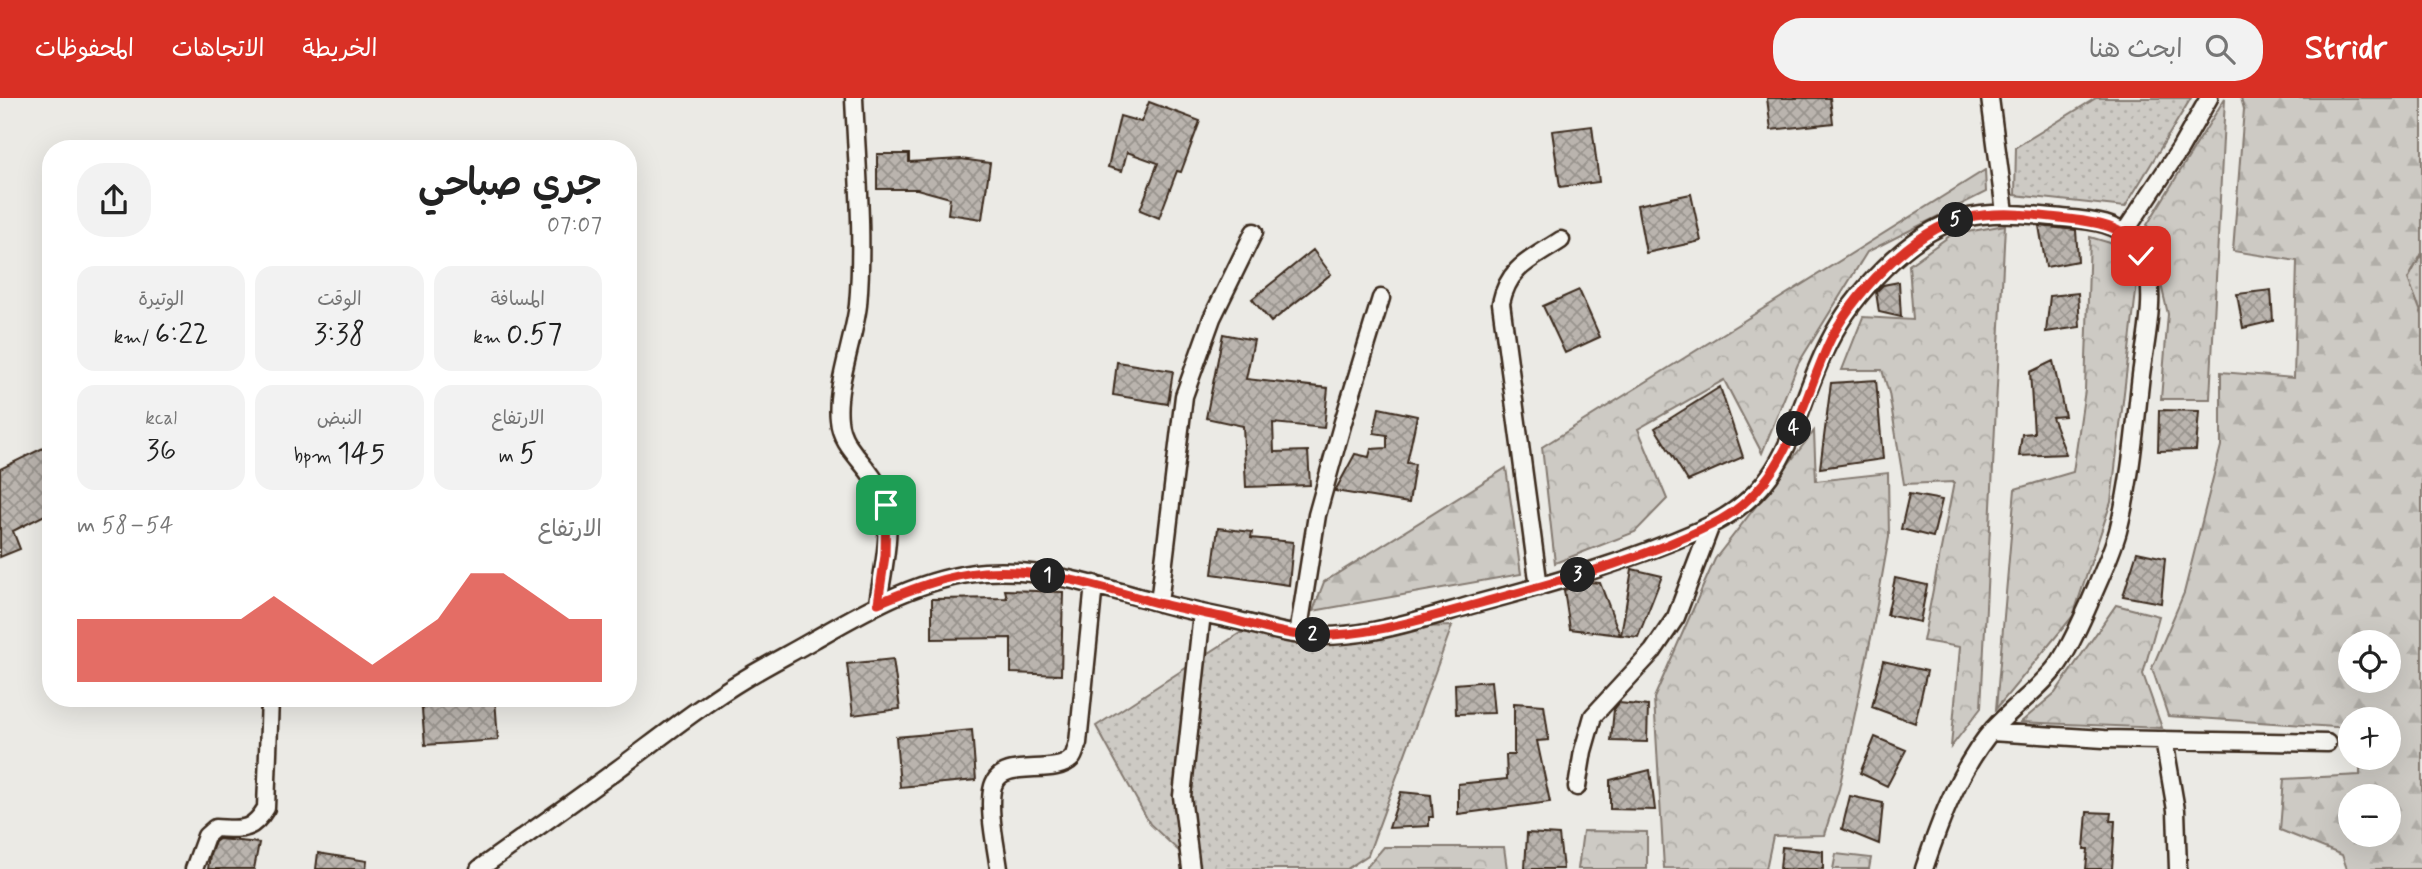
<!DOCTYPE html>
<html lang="ar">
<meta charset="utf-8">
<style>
body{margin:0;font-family:Mynerve,"Playpen Sans Arabic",sans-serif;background:#f2f2f2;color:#222;direction:rtl;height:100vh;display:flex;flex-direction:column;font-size:26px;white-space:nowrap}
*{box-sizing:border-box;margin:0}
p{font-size:23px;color:#767676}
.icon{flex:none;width:38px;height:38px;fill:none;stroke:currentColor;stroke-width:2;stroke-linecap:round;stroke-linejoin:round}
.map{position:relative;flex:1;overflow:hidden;direction:ltr}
.side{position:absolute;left:42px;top:42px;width:595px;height:567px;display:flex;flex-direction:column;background:#fff;border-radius:28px;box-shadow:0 7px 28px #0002;direction:rtl}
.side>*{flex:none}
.fabs{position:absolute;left:2338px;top:532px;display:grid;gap:14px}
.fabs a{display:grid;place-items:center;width:63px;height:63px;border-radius:50%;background:#fff;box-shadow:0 7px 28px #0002;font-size:35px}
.pin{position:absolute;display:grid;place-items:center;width:60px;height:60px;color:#fff;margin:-30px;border-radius:14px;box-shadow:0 4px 10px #0006}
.km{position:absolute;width:35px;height:35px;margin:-18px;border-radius:50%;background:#222;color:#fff;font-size:19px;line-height:35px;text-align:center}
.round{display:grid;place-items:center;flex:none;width:74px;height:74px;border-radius:28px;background:#f2f2f2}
.headline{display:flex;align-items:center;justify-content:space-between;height:119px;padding:0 35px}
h1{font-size:38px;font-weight:600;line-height:52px}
.metrics{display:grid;grid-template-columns:repeat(3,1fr);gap:10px;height:119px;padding:7px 35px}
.metrics div{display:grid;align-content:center;border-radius:18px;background:#f2f2f2;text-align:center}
.metrics b{font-size:30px;font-weight:600}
.metrics small{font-size:19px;font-weight:400}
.metrics p{font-size:19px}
.chart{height:196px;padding:14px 35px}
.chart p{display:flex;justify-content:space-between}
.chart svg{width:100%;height:126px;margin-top:7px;fill:#d93025;opacity:.7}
header{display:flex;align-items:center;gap:42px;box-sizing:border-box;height:98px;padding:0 35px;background:#d93025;color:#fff}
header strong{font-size:33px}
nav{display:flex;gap:38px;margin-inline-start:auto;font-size:24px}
.search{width:490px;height:63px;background:#f2f2f2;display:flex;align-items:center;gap:18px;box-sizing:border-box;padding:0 24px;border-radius:28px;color:#767676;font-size:26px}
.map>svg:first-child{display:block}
.grass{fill:url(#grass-dots);stroke:#847a71;stroke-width:2}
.forest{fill:url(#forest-firs);stroke:#847a71;stroke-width:2;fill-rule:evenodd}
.park{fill:url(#park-crowns);stroke:#847a71;stroke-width:2}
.building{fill:url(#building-cross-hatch);stroke:#3b2a1e;stroke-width:2}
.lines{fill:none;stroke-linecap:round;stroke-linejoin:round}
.street-casing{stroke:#3b2a1e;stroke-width:21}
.street{stroke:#f6f6f2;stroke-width:16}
.route-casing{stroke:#fff;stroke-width:14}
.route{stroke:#d93025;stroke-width:9}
</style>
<header>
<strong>Stridr</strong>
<div class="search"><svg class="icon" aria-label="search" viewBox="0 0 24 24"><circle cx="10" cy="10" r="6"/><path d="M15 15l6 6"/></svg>ابحث هنا</div>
<nav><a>الخريطة</a><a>الاتجاهات</a><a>المحفوظات</a></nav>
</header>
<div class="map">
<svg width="2422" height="771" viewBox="0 0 2422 771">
<defs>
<pattern id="grass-dots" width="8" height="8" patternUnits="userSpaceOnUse" patternTransform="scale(1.75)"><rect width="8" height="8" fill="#cdcac4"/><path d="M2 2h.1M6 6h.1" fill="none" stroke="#b1aea8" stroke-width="1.8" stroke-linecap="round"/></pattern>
<pattern id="forest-firs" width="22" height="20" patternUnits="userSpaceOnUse" patternTransform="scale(1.75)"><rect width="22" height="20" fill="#cdcac4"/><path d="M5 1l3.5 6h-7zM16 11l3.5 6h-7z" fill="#b1aea8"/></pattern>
<pattern id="park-crowns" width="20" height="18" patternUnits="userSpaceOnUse" patternTransform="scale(1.75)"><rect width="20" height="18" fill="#cdcac4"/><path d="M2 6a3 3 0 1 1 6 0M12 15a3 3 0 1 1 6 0" fill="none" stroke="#b1aea8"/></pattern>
<pattern id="building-cross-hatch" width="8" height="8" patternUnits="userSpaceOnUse" patternTransform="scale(1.75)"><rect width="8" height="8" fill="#bab4ae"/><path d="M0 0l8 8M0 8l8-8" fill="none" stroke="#98938d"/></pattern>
</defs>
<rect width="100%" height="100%" fill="#ebeae5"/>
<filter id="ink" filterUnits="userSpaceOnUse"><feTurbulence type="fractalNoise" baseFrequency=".0143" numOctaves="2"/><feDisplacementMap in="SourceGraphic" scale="14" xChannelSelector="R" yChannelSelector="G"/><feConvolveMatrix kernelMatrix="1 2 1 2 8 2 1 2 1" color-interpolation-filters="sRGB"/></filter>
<g filter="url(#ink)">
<!-- grass -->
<path class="grass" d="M2096 0H2191L2125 109 2015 97 2016 49Z
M2422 155V217L2408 181Z
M1452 528 1368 757 1347 771H1198L1150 726 1096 628 1240 535Z"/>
<!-- forest -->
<path class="forest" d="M2241 0H2422V155L2408 181 2422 217V771H2347L2342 757 2280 732 2284 681 2360 677V660H2389V621H2350V630L2168 618 2152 570 2184 495 2221 348V274L2294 280 2297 163 2233 153 2244 11ZM2350 544H2389V583H2350ZM2350 698H2389V737H2350Z
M1506 370 1521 476 1313 513 1324 484Z"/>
<!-- park -->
<path class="park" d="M2225 0 2210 301H2161L2168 216 2147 127Z
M1985 72 1986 94 1867 154 1798 266 1762 355 1724 282 1638 331 1667 401 1635 434 1555 465 1542 349Z
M2005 127 1981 610 1951 649 1960 549 1923 543 1954 384 1904 386 1889 295 1882 272H1842L1863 219 1913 222 1909 167 1951 137Z
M2090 139 2124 149 2137 185 2111 404 2073 518 1996 611 2015 391 2073 374 2085 292Z
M1814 333 1816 383 1888 375 1889 439 1872 535 1839 691 1824 737 1773 738 1766 771 1664 770 1654 600 1715 461Z
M2116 507 2159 518 2143 576 2162 630 2021 624 2055 595Z
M1583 733 1647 734V771H1578Z
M1384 749H1504L1507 771H1365Z
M1836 756 1871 760 1869 771H1833Z"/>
<!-- building -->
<path class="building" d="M1767 0H1830L1833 25 1771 32Z
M1149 4 1200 23 1181 74 1177 73 1159 120 1140 112 1158 65 1127 54 1122 73 1108 69 1120 18 1141 24Z
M1592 28 1599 84 1560 89 1552 33Z
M877 56H909V64L961 61 990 65 982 121 948 116 950 100 917 91H877Z
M1691 96 1701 143 1646 155 1637 107Z
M2039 128 2076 132 2078 163 2046 169Z
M1313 152 1331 176 1271 224 1252 201Z
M1899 184 1901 219 1879 214 1876 194 1883 187Z
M1579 192 1600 239 1565 255 1543 208Z
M2271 192 2273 223 2243 230 2237 196Z
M2078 195 2080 229 2046 234 2050 198Z
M1223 236 1254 242 1246 281 1328 290 1324 330 1273 325 1274 354 1308 353 1310 387 1246 389 1243 328 1206 320Z
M2053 263 2065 318 2052 319 2066 356 2019 358 2022 336 2034 335 2030 274Z
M1117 264 1173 273 1168 306 1113 297Z
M1876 282 1883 361 1820 370 1831 285Z
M1720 289 1743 359 1688 383 1655 330Z
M1379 310 1417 318 1407 365 1415 366 1409 405 1335 393 1355 356 1369 359 1371 351 1387 350V337L1374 335Z
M2159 312 2199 313 2196 352 2158 353Z
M51 346V414L13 433 20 451 0 459V371Z
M1909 396 1942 402 1933 439 1901 431Z
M1218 430 1252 434 1251 440 1293 444 1289 487 1212 476Z
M2137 454 2165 460 2161 505 2123 498Z
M1632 471 1662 478 1638 539 1621 537Z
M1895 480 1927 487 1920 524 1887 517Z
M1589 484 1600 485 1620 537 1570 531 1564 492Z
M1005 492 1063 494 1061 577 1011 575V540L932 541V501L1007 500Z
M893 561 900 611 853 617 847 566Z
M1883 563 1927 573 1915 625 1872 609Z
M1491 583 1494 615 1456 616 1455 586Z
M421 600H495L498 642 425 647Z
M1514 605 1544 607 1549 642 1537 643 1550 704 1458 716V686L1507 681 1506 657H1514Z
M1619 605 1648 608 1647 644 1611 643 1614 611Z
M972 632 976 682 900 689 896 639Z
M1875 639 1906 652 1887 688 1860 675Z
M1650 672 1655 712 1610 711V682Z
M1401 694 1431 697 1433 719H1429V728L1389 730Z
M1850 698 1883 705 1879 746 1842 731Z
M2087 714 2111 715 2110 723H2115L2112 771H2086L2088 751H2084Z
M1527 735 1559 737 1563 771H1525Z
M219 741 259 745 254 771H208L210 757 215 744Z
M1782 749 1823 753V771H1780Z
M318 755 367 763 366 771H316Z"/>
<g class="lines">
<defs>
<path id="street" d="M854 0C857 69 864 138 858 207 854 242 835 288 839 322 841 350 868 366 879 390 896 423 883 469 878 505
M1990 0 2005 114
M2124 135 2180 51 2209 0
M1539 489 1501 205C1509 168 1531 162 1561 142
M1159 505 1184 298 1212 220 1254 134
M1298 537 1317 417 1343 324 1381 200
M1991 634 2104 641 2327 645
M2164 642 2176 712 2178 771
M1577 689 1583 653 1593 618 1653 553 1676 519 1711 427
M194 771 206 738 215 730C241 731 251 735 266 710L270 600
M479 771C525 738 572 705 618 671 660 640 701 607 746 580 769 566 793 554 815 541 869 510 922 479 985 474 1043 470 1098 488 1153 503 1183 512 1213 517 1243 524 1260 528 1277 534 1294 536 1355 545 1418 522 1475 506 1551 486 1627 464 1700 432 1794 390 1788 325 1829 244 1852 198 1909 134 1961 121 1991 113 2022 116 2052 119 2080 122 2119 121 2137 148 2161 184 2146 237 2141 277 2135 329 2131 382 2118 433 2111 458 2099 482 2089 506 2080 526 2071 547 2059 565 2041 590 2015 607 1994 630 1960 669 1940 723 1924 771
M999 771C996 748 987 710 993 688 1002 658 1054 680 1072 660 1075 657 1076 649 1078 645L1094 486
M1191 771 1182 698 1202 515"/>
</defs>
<!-- street casing -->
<use href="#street" class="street-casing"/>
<!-- street -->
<use href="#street" class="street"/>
</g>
</g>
<g class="lines" filter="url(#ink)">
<defs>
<path id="route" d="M886 407 885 458 878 505C912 491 947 477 984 474 1044 470 1100 489 1157 505 1179 510 1200 515 1222 519 1247 525 1275 535 1301 537 1363 541 1422 521 1481 505 1559 483 1639 463 1711 427 1786 390 1797 317 1828 247 1848 201 1914 130 1965 120 1997 113 2027 116 2060 120 2092 124 2127 125 2141 158"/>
</defs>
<!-- route casing -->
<use href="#route" class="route-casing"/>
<!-- route -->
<use href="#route" class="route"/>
</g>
</svg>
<div class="fabs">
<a><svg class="icon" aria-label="locate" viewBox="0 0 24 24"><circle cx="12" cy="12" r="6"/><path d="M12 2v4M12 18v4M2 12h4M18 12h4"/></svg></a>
<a>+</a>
<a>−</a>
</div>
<div class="pin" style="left:886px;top:407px;background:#1e9e55"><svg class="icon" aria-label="arrive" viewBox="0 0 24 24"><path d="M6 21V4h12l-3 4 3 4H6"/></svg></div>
<div class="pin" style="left:2141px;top:158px;background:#d93025"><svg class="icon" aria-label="check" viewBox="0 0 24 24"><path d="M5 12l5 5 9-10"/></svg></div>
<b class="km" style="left:1048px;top:478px">1</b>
<b class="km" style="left:1313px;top:537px">2</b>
<b class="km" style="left:1578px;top:477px">3</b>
<b class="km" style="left:1794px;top:331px">4</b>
<b class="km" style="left:1956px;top:122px">5</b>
<section class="side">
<div class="headline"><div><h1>جري صباحي</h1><p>07:07</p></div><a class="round"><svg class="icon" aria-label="share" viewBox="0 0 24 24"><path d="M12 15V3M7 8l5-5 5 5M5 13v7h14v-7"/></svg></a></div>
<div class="metrics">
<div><p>المسافة</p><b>0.57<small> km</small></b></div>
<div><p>الوقت</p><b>3:38</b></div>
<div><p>الوتيرة</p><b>6:22<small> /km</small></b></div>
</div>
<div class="metrics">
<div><p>الارتفاع</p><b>5<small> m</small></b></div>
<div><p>النبض</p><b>145<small> bpm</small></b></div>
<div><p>kcal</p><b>36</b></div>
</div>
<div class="chart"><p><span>الارتفاع</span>54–58 m</p>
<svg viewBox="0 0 160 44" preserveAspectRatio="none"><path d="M0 44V22L10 22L20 22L30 22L40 22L50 22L60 14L70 22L80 30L90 38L100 30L110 22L120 6L130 6L140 14L150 22L160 22V44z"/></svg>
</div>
</section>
</div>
